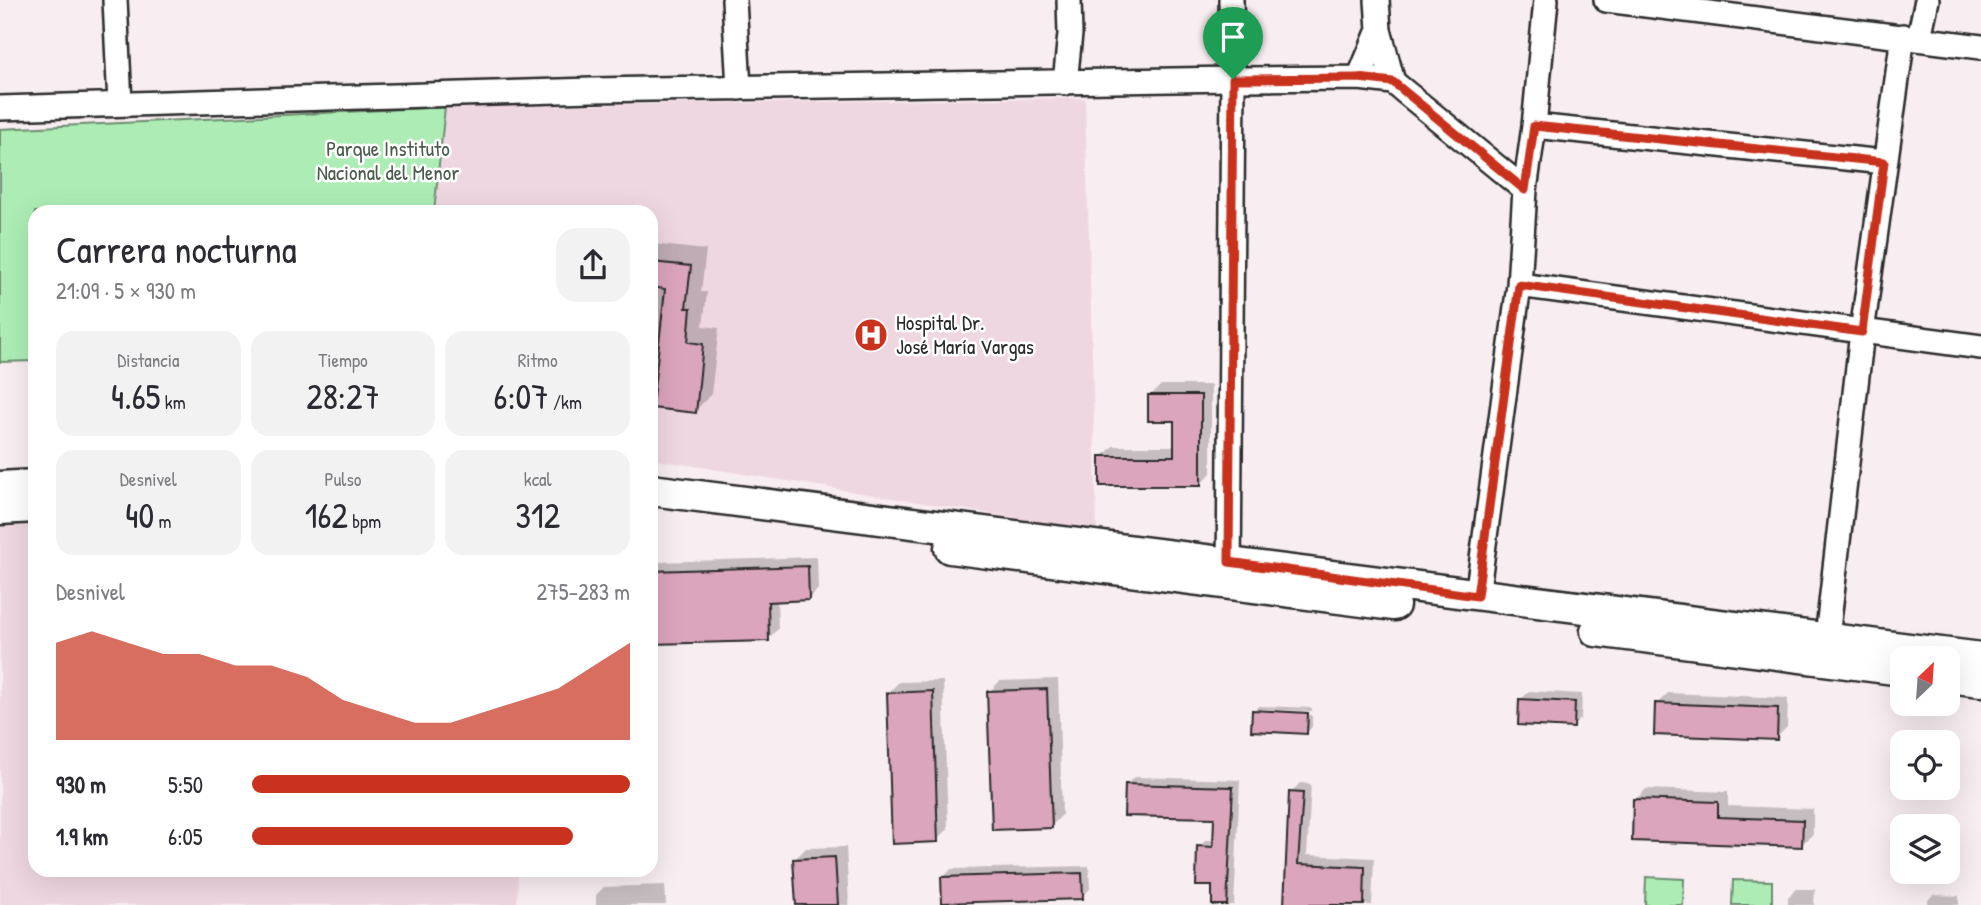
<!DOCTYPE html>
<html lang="es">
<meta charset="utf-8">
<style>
body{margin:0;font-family:"Patrick Hand",sans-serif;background:#f2f2f3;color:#2b2b33;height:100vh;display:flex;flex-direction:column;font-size:26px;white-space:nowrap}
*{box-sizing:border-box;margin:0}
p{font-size:23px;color:#7c7c81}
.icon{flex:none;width:38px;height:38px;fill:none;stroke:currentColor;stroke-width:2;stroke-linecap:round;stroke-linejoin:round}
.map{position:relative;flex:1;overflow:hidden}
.drawer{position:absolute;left:28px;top:205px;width:630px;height:672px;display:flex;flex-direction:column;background:#fff;border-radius:21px;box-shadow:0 7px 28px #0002}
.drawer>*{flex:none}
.needle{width:46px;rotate:25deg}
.buttons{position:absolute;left:1890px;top:646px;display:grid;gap:14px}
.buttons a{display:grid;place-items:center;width:70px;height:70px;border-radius:14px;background:#fff;box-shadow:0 7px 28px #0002;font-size:35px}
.pin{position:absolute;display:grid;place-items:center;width:60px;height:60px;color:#fff;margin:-72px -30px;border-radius:50% 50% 50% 0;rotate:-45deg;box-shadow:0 0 7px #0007}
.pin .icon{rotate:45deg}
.round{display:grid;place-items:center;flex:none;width:74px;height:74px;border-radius:21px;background:#f2f2f3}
.head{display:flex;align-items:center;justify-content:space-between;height:119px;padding:0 28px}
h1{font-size:38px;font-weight:600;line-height:52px}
.figures{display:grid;grid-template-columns:repeat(3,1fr);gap:10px;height:119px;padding:7px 28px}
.figures div{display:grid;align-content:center;border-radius:18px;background:#f2f2f3;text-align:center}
.figures b{font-size:35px;font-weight:600}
.figures small{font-size:19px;font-weight:400}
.figures p{font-size:19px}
.chart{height:196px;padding:14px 28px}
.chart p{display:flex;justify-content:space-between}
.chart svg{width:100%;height:126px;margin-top:7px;fill:#c8321e;opacity:.7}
ul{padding:0 28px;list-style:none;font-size:23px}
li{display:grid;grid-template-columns:112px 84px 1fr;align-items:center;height:52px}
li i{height:18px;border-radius:9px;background:#c8321e}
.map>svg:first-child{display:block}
.built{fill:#efd7e1}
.green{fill:#adedb5;stroke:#6c8c70;stroke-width:2}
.shadow{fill:#0003}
.building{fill:#dba5bb;stroke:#2b2b2b;stroke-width:2}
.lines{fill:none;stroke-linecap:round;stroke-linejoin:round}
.minor-casing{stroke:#2b2b2b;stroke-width:28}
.major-casing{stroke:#2b2b2b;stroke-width:35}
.minor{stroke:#fff;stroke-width:23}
.major{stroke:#fff;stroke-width:30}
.route-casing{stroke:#fff;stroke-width:14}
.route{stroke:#c8321e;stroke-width:9}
.labels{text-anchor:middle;stroke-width:5;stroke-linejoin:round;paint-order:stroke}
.park-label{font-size:21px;fill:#4c5c4e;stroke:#fff}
.poi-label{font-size:21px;fill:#2b2b2b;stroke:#fff;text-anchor:start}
</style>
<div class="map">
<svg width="1981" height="905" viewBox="0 0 1981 905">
<rect width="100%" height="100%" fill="#f8edf1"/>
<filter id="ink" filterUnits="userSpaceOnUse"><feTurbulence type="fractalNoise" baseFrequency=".0143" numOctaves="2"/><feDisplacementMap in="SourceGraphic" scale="14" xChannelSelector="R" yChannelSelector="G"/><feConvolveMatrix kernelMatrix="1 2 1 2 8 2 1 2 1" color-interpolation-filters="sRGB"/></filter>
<g filter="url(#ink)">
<!-- built -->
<path class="built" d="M1085 98 1097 531 651 459V212H434L445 107Z
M35 522V870H518L517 905H0V524Z"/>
<!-- green -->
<path class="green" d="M445 107 434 212H35V361L0 362V129Z
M1646 877 1684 879 1683 905H1645Z
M1733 880 1772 881V905H1732Z"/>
<!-- shadow -->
<path class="shadow" d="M651 244 706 250 701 292H707L703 326 719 328 711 394 695 411 656 382 651 381Z
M1161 385H1211V473L1200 485 1102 457 1113 446H1176V419L1150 396Z
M817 557 818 589 809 599 777 600 778 629 768 639 651 642V570L658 562Z
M1058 679 1062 815 1051 826 989 692 1000 681Z
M943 681 948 829 937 840 888 693 899 682Z
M1529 691 1582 694 1581 718 1573 726 1521 700Z
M1668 693 1788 698 1787 727 1776 738 1657 704Z
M1259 706 1312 708V711L1256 709V712L1312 715V727L1307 732 1253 730V711Z
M1134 777 1240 780 1234 905H1214V885L1199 847 1206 840H1215L1216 817 1126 785Z
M1300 783 1311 784 1307 855 1374 858 1372 905H1286L1291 792Z
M1646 789 1728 792V806L1813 809V834L1801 845 1635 800Z
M846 847 849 905H798L795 859 806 848Z
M1089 866 1090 889 1082 897 943 878 951 869Z
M665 885 666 905H596V895L604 887Z
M1796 889H1815L1814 905H1788V897Z
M1933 895 1959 896V905H1928V900Z"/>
<!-- building -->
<path class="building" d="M651 262 691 266 686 308H691L688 342 703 344 696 413 652 408 665 289 651 287Z
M1148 395H1201V486H1100V456H1174V421H1148Z
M808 566 809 600 768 602 769 641 651 644V571Z
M1047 689 1052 828 992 830 987 691Z
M933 691 938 842 892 844 887 693Z
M1519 699 1575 702 1574 728 1518 725Z
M1655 703 1778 708 1777 740 1654 735Z
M1252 710 1308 713 1307 734 1251 731Z
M1125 784 1233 787 1227 905H1212V886H1196L1197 846 1213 847 1214 818 1124 816Z
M1289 792 1303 793 1298 864 1365 867 1364 905H1284Z
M1633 799 1718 802V817L1803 820 1802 847 1632 841Z
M835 857 838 905H796L793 859Z
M1082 873 1083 899 942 903 941 877Z"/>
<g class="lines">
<defs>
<path id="minor" d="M115 0 120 104
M734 0 739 88
M1377 0 1379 30 1393 82 1525 190
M1606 0 1981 47
M1919 38 1927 0
M1359 78 1379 30
M1065 83 1070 34 1069 0
M0 108 592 90 1233 79 1359 78 1393 82
M1534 126 1884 162
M1519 285 1981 347
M1229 578 1233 79 1231 0
M1477 596 1519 285 1525 190 1534 126 1546 0
M1827 638 1862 332 1903 36"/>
<path id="major" d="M0 487 35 485
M651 490 1981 658
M0 509 35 507
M950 548 1394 605
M1596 631 1902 670
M1948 677 1981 681"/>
</defs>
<!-- minor casing -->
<use href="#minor" class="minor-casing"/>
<!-- major casing -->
<use href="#major" class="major-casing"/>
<!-- minor -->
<use href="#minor" class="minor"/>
<!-- major -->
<use href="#major" class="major"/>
</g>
</g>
<g class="lines" filter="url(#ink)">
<defs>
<path id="route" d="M1359 78 1393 82 1525 190 1534 126 1884 162 1862 332 1519 285 1477 596 1229 562 1233 79Z"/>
</defs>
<!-- route casing -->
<use href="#route" class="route-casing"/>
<!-- route -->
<use href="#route" class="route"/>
</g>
<!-- icons -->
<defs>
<symbol id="hospital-disc" viewBox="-11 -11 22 22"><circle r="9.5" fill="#c8321e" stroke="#fff"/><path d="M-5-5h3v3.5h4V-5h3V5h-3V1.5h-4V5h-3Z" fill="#fff"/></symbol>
</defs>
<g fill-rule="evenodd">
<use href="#hospital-disc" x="852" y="316" width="38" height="38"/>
</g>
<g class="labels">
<!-- park labels -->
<g class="park-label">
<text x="388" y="156">Parque Instituto<tspan x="388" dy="24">Nacional del Menor</tspan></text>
</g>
<!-- poi labels -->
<g class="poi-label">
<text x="896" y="330">Hospital Dr.<tspan x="896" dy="24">José María Vargas</tspan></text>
</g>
</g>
</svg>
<div class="buttons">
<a><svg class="needle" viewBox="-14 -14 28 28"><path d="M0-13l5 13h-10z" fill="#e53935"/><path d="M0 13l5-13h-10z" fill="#7c7c81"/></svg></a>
<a><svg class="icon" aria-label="locate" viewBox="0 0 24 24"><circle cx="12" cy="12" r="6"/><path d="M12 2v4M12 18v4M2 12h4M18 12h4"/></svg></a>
<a><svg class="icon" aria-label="layers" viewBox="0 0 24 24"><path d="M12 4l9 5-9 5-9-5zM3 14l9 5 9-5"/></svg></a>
</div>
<div class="pin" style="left:1233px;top:79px;background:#1e9e55"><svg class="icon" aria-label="arrive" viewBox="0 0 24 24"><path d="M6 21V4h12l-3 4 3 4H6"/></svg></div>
<section class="drawer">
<div class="head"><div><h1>Carrera nocturna</h1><p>21:09 · 5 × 930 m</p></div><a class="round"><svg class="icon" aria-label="share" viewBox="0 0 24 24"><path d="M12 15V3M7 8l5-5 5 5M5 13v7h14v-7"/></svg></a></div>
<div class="figures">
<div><p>Distancia</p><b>4.65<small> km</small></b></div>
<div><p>Tiempo</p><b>28:27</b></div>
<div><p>Ritmo</p><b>6:07<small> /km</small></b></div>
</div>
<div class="figures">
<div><p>Desnivel</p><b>40<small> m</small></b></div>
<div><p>Pulso</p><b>162<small> bpm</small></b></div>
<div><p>kcal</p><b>312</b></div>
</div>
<div class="chart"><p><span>Desnivel</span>275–283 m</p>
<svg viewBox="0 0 160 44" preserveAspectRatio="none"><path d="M0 44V10L10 6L20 10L30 14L40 14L50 18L60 18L70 22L80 30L90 34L100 38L110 38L120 34L130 30L140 26L150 18L160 10V44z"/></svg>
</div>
<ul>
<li><b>930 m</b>5:50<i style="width:100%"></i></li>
<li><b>1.9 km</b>6:05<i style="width:85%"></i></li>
</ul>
</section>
</div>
